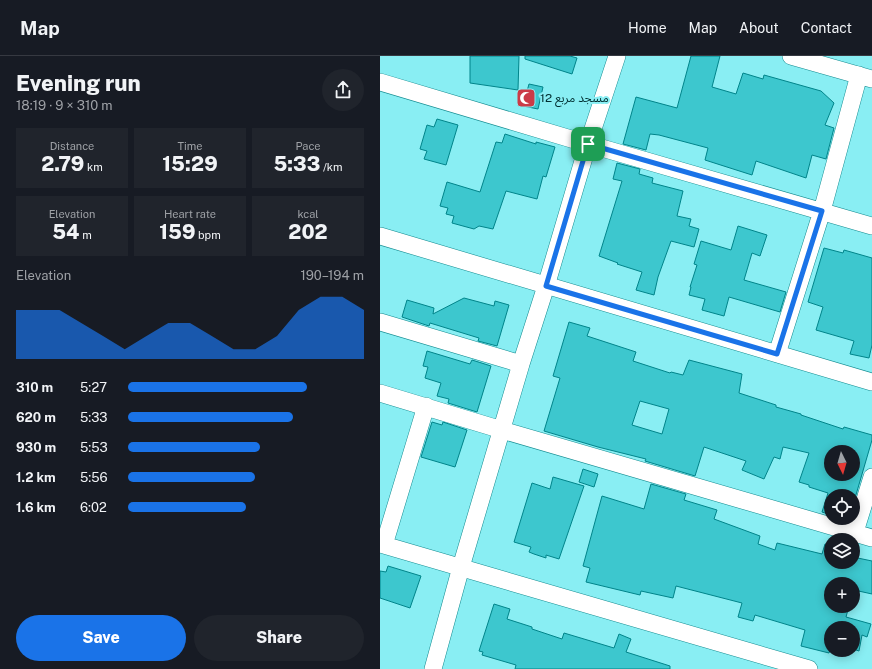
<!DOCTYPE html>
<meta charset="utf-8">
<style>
body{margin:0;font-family:"Public Sans","Noto Sans Arabic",sans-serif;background:#20242c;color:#f1f3f6;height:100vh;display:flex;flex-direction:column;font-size:15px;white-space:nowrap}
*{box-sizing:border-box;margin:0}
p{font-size:13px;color:#9ea1a6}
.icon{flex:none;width:22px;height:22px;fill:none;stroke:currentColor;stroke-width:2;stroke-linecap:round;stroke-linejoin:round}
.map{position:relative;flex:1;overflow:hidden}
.sheet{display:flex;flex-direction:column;background:#171b24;width:380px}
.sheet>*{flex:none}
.needle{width:26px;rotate:175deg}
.buttons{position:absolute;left:444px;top:389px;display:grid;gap:8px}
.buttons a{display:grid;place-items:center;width:36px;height:36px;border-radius:50%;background:#171b24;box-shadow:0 2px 10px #0003;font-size:20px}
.pin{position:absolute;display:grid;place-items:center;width:34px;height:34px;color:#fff;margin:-17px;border-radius:8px;box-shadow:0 2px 6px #0006}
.round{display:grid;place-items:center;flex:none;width:42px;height:42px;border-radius:21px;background:#20242c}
.overview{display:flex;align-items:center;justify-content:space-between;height:68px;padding:0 16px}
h1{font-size:22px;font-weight:800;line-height:30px}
.figures{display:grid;grid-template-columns:repeat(3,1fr);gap:6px;height:68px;padding:4px 16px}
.figures div{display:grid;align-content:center;border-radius:0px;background:#20242c;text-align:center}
.figures b{font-size:20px;font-weight:800}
.figures small{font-size:11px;font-weight:400}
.figures p{font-size:11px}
.chart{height:112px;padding:8px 16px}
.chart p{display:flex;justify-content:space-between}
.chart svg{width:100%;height:72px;margin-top:4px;fill:#1a73e8;opacity:.7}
.action{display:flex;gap:8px;margin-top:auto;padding:8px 16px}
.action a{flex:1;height:46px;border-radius:24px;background:#1a73e8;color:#fff;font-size:16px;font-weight:800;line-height:46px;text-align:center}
.action a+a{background:#20242c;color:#f1f3f6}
ul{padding:0 16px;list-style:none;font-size:13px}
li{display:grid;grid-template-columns:64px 48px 1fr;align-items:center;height:30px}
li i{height:10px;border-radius:5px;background:#1a73e8}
header{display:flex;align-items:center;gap:24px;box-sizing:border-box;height:56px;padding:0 20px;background:#171b24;border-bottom:1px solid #363941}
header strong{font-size:19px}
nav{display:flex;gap:22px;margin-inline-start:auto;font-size:14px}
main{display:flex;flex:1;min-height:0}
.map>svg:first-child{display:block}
.building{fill:#3dc7ce;stroke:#00848a;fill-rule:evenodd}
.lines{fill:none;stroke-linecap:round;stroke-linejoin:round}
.minor-casing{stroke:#138b90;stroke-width:18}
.minor{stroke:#fff;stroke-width:17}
.route-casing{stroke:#fff;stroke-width:8}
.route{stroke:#1a73e8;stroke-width:5}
.labels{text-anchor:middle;stroke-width:4;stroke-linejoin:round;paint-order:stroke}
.poi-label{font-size:12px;fill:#002f31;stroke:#89eef3;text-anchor:start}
</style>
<header>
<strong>Map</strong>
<nav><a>Home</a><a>Map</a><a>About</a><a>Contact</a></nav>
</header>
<main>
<section class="sheet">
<div class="overview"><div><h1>Evening run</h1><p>18:19 · 9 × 310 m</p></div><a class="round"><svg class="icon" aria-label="share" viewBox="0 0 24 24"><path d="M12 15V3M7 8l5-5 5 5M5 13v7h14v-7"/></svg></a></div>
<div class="figures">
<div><p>Distance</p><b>2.79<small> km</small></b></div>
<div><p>Time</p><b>15:29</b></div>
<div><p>Pace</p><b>5:33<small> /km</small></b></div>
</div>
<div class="figures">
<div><p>Elevation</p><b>54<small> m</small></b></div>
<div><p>Heart rate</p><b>159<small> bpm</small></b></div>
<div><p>kcal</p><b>202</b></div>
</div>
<div class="chart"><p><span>Elevation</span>190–194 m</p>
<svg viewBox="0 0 160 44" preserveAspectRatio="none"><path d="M0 44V14L10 14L20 14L30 22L40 30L50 38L60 30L70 22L80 22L90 30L100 38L110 38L120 30L130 14L140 6L150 6L160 14V44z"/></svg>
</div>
<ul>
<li><b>310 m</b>5:27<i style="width:76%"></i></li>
<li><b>620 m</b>5:33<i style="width:70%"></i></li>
<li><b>930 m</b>5:53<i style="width:56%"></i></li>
<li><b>1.2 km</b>5:56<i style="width:54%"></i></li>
<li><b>1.6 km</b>6:02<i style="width:50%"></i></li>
</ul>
<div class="action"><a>Save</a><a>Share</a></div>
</section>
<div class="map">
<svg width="492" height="613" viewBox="0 0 492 613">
<rect width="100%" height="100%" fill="#89eef3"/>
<!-- building -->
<path class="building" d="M90 0H139L138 34 90 27Z
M145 0H190L197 2 192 18 145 3Z
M311 0H340L332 31 356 38 363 17 383 23 384 19 441 35 454 47 445 69 454 72 446 103 432 99 426 122 376 105 372 119 325 104 328 92 279 79 270 78 266 94 243 88 256 41 297 52Z
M149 28 163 31 158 53 143 50Z
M57 63 78 69 66 109 44 103 47 95 40 93 47 69 54 71Z
M125 78 156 88V86L175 91 166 121 163 120 157 143 126 135 113 173 99 170 94 173 72 167 74 160 66 158 68 152 60 150 67 126 100 136 116 86 122 87Z
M237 107 260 113 259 118 273 122 272 127 303 135 297 160 311 163 309 170 319 173 314 191 291 185 278 221 274 239 256 234 262 216 237 208 238 207 219 200 242 125 233 123Z
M358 170 387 179 380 200 372 197 364 224 406 236 400 256 349 241 344 260 322 254 325 243 309 239 311 231H310L317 209 314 208 321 185 351 194Z
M444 192 463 197 464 194 492 202V289L489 302 470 298 474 285 436 274 443 251 428 246Z
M84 242 114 250 115 245 129 249 117 290 98 285 99 282 50 267 49 270 22 261 27 244 54 252 53 258Z
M189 266 210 272 207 280 256 296 253 305 290 317 291 316 303 319 309 304 362 318 359 337 396 349V351L421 358V359L463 373 464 371 492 379V384L473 449V440H451V459L442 456 448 437 429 431V429L419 426 429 397 403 391 400 403 394 401 384 423 362 414 366 405 324 391 315 420 265 405 266 403 218 391 164 375 180 322 173 320ZM260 345 289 353 282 378 252 369ZM451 396H473V418H451Z
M47 295 90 308 92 304 111 310 97 356 68 347 69 343 57 340 61 327 45 322 48 311 43 310Z
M52 366 62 369 63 366 87 374 75 411 41 401Z
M203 413 218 418 214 431 199 426Z
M173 421 204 430 179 503 166 499V502L154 498 149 496 151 491 134 486 152 427 170 433Z
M271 428 306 438 304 444 337 454 334 463 380 480 378 488 395 494 397 487 442 498 445 488 451 489V506H473V501L492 505V538L474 534 473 537V528H451V550H469L466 561 491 568 487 581 482 579 479 595 473 593V572H451V591L449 597 421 590 425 574 375 559 373 565 358 561 362 547 296 530 293 542 261 535 260 539 206 526 210 512 203 510 222 440 264 453Z
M8 510 41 520 30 552 0 542V515L6 516Z
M114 548 130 553 127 563 152 571V573L182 583 184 577 234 592 239 578 251 583 246 596 290 610V613H135L136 609 102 599 103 596 99 595Z"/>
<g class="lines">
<defs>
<path id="minor" d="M411 0 492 23
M0 26 208 88 492 170
M0 180 492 326
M0 266 141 308
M397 298 442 155 479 19
M0 337 122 374 492 482
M475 476 492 421
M0 488 429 613
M4 489 46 350
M53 613 81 511 141 308 166 230 208 88 237 0"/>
</defs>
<!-- minor casing -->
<use href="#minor" class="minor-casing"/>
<!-- minor -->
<use href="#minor" class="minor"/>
</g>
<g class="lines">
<defs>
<path id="route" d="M208 88 442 155 397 298 166 230Z"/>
</defs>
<!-- route casing -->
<use href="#route" class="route-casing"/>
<!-- route -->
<use href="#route" class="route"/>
</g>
<!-- icons -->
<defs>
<symbol id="mosque-square" viewBox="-11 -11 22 22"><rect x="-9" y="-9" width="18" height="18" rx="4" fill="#cb3b47" stroke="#89eef3"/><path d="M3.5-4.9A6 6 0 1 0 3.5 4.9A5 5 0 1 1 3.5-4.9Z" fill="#fff"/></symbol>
</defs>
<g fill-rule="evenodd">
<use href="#mosque-square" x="135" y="31" width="22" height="22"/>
</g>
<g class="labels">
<!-- poi labels -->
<g class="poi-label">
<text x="160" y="46">مسجد مربع 12</text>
</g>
</g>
</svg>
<div class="buttons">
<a><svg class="needle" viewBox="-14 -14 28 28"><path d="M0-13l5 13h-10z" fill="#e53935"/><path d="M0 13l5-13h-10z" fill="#9ea1a6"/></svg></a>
<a><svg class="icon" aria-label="locate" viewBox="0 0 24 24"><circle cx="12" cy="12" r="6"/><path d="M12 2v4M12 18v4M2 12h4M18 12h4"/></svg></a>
<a><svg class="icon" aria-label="layers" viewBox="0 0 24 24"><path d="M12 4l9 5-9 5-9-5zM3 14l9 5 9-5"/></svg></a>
<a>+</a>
<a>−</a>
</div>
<div class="pin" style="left:208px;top:88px;background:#1e9e55"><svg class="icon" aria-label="arrive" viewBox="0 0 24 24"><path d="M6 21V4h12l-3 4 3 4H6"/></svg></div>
</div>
</main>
